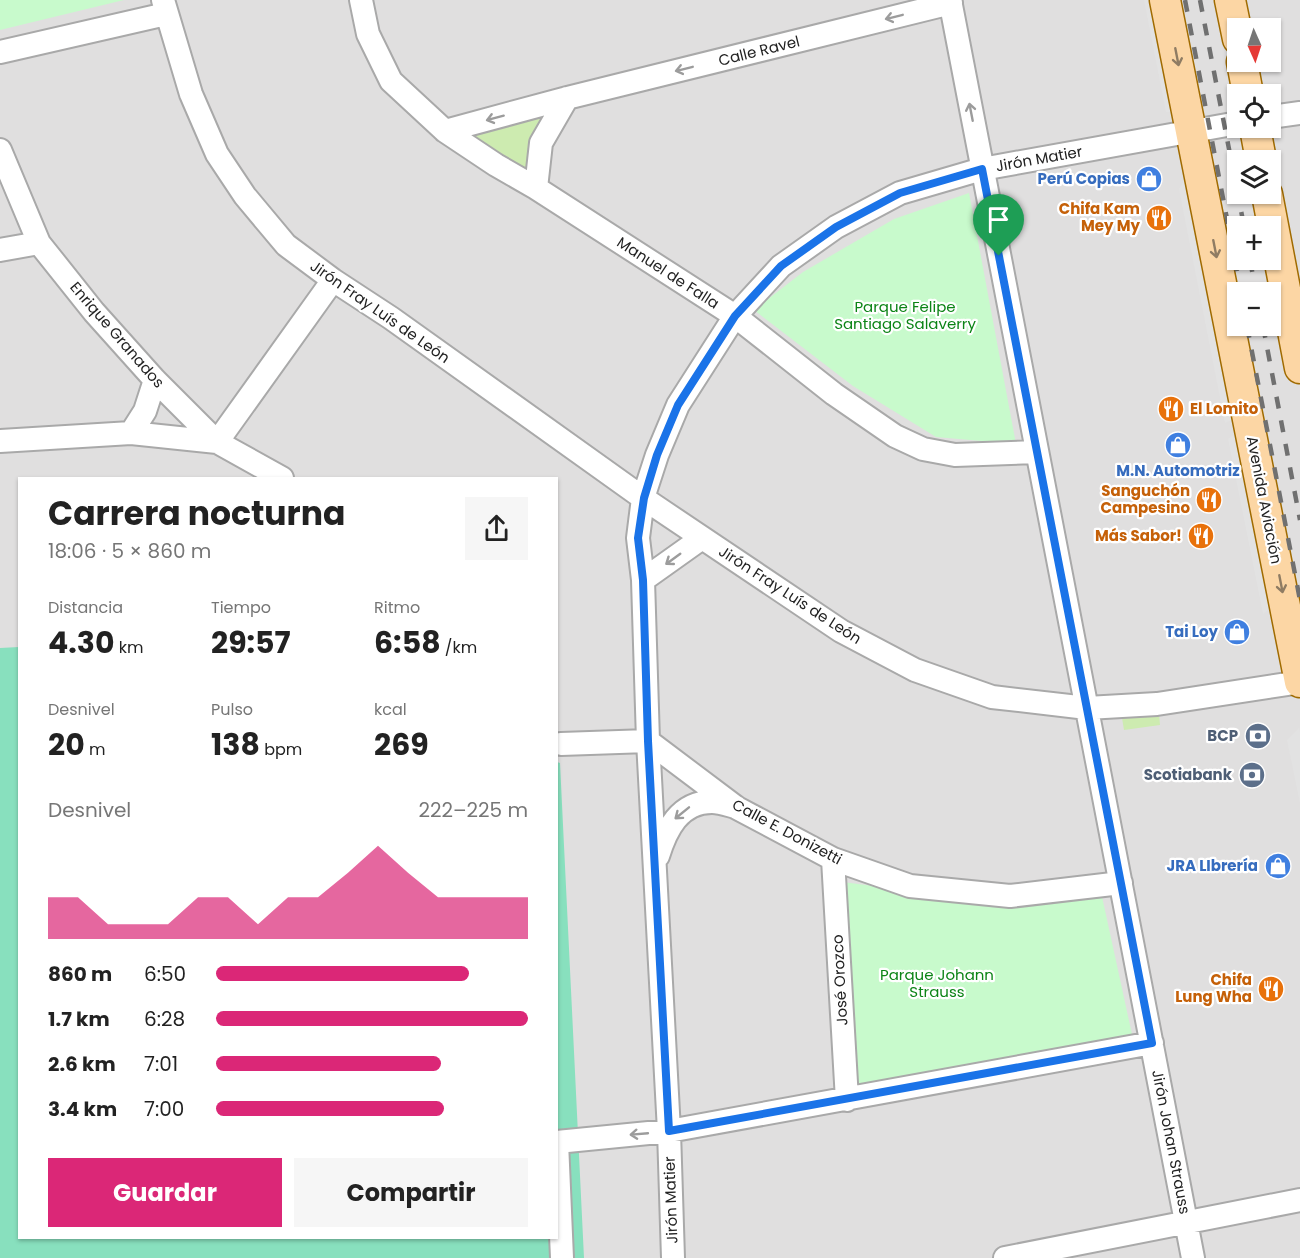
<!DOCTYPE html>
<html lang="es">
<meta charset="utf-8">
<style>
body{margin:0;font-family:Poppins,sans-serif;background:#f6f6f6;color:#222;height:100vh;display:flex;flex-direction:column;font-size:22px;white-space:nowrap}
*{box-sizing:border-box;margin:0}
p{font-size:20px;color:#767676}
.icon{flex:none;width:33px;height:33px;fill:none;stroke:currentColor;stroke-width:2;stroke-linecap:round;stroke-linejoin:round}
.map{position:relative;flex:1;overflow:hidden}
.sheet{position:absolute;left:18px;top:477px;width:540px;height:762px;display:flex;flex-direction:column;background:#fff;border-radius:0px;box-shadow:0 2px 4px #0004}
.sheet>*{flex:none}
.needle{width:39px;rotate:177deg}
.tools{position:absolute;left:1227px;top:18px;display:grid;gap:12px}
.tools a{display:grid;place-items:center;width:54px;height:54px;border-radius:0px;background:#fff;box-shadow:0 2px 4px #0004;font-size:30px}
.pin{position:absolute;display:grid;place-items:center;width:51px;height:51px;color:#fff;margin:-62px -26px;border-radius:50% 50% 50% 0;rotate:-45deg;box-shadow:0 0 6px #0007}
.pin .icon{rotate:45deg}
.round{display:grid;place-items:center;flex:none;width:63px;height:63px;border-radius:0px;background:#f6f6f6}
.head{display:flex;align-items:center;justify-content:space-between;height:102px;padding:0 30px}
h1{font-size:33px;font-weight:700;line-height:45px}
.figures{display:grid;grid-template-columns:repeat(3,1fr);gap:9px;height:102px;padding:6px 30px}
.figures div{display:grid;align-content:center}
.figures b{font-size:30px;font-weight:700}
.figures small{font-size:16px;font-weight:400}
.figures p{font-size:16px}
.chart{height:168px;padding:12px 30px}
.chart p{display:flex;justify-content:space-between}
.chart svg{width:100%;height:108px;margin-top:6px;fill:#db2777;opacity:.7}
.primary-button{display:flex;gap:12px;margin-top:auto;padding:12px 30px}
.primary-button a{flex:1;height:69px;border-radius:0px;background:#db2777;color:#fff;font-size:24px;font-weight:700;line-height:69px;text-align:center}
.primary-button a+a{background:#f6f6f6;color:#222}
ul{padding:0 30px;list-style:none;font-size:20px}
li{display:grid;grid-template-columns:96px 72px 1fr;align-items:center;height:45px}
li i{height:15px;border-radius:8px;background:#db2777}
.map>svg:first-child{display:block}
.residential{fill:#e0dfdf;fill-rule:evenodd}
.grass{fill:#cdebb0}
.park{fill:#c8facc}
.pitch{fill:#88e0be}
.parking{fill:#e2e2e2}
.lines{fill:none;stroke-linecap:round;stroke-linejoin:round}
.minor-casing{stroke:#a9a9a9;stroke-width:26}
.major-casing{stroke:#a06b00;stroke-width:33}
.minor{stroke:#fff;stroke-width:22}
.major{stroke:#fcd6a4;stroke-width:30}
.rail{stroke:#707070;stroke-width:4.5;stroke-dasharray:12 12;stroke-linecap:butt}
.oneway{stroke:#9c9c9c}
.oneway2{stroke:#8f7c63}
.route-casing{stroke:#fff;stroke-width:12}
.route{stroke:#1a73e8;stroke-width:8}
.labels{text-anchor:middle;stroke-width:4.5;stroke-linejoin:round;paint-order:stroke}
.street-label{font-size:15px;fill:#222;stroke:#fff}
.shop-label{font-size:15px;font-weight:bold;fill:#366cbe;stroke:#fff;text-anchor:end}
.food-label{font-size:15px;font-weight:bold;fill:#c56008;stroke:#fff;text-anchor:end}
.park-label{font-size:15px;fill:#0c8416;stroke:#fff}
.service-label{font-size:15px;font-weight:bold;fill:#4e5e75;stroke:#fff;text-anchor:end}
</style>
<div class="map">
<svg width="1300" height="1258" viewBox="0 0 1300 1258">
<rect width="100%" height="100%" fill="#f2efe9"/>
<!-- residential -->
<path class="residential" d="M0 0H1300V1258H0ZM1238 28H1270V62H1238ZM1238 94H1270V128H1238ZM1238 160H1270V194H1238ZM1238 226H1270V260H1238ZM1238 292H1270V326H1238ZM20 478H556V1238H20Z"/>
<!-- grass -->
<path class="grass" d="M567 98 536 188 445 131Z
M1159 713 1160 725 1124 730 1122 718Z"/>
<!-- park -->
<path class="park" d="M0 0H124L0 30Z
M969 193 1016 444 936 437 853 386 754 310 803 272 894 219Z
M842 882 1009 903 1101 892 1133 1039 854 1089Z"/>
<!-- pitch -->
<path class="pitch" d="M19 647 20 1238H556L557 762 560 763 584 1258H0V648Z"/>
<!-- parking -->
<path class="parking" d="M1144 0H1155L1177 112H1166Z
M1189 173 1238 417 1225 423 1179 189Z
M1239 431 1276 603 1263 614 1228 439Z
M1299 728 1300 732V803L1287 740Z"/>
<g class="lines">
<defs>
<path id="minor" d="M163 0 191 94 217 154 245 196 286 245 333 280 391 318 643 498 841 631 915 670 992 697 1087 708 1157 704 1300 682
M361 0 368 34 391 81 445 131 496 165 536 188 735 316 834 394 895 436 923 449 955 455 1037 452
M950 0 1193 1258
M0 52 166 14
M1270 117 1300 113
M445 131 567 98 951 3
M0 150 39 243 94 312 155 380 217 442 282 478
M536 188 541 143 567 98
M0 250 39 243
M131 433 145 411 155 380
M0 441 131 433 217 442 333 280
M643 580 702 538
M561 744 648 741 737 808 833 859 910 886 1010 896 1121 883
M658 856C666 830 679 802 712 802 719 802 728 805 736 807
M833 859 847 1100
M562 1258 557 1142 669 1131 1152 1043
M673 1258 669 1131 648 741 643 580 638 538 643 498 657 455 678 405 735 316 781 266 836 227 900 193 982 169 1238 123
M1005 1258 1300 1200"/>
<path id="major" d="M1165 0 1300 682
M1230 0 1238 39
M1242 62 1248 94
M1255 128 1261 160
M1267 194 1300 368"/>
</defs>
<!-- minor casing -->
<use href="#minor" class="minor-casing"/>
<!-- major casing -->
<use href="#major" class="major-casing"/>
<!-- minor -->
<use href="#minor" class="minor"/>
<!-- major -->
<use href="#major" class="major"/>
<!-- rail -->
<path class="rail" d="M1185 0 1241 292
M1200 0 1244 226
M1250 260 1256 292
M1247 326 1300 600
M1263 326 1300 520"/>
</g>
<!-- one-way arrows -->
<defs><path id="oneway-shaft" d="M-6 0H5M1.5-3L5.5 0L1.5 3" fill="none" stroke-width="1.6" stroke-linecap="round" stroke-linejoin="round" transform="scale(1.5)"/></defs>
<g class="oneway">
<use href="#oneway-shaft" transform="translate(894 17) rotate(166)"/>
<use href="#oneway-shaft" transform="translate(684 69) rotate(166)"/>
<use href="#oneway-shaft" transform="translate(971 112) rotate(-101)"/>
<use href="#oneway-shaft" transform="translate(495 118) rotate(165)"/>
<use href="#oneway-shaft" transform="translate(673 559) rotate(144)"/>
<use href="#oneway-shaft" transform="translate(682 813) rotate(141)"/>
<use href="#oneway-shaft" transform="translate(639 1134) rotate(175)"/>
</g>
<g class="oneway2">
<use href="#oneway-shaft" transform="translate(1177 57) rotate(79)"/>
<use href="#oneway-shaft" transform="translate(1215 249) rotate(79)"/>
<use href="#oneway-shaft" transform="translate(1281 584) rotate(79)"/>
</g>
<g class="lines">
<defs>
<path id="route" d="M982 169 1152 1043 669 1131 648 741 643 580 638 538 644 498 657 455 678 405 735 316 781 266 836 227 900 193Z"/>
</defs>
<!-- route casing -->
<use href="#route" class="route-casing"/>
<!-- route -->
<use href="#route" class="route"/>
</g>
<!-- icons -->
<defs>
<symbol id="shop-disc" viewBox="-11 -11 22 22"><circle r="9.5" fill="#3f7fe0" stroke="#fff"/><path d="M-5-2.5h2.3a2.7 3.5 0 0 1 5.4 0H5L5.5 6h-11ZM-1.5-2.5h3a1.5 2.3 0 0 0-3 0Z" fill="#fff"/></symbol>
<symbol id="restaurant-disc" viewBox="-11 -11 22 22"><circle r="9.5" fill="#e8710a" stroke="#fff"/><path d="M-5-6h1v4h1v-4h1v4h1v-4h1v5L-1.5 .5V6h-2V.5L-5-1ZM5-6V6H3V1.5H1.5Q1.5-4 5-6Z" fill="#fff"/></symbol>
<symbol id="bank-disc" viewBox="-11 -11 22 22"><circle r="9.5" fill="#5c6f8a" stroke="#fff"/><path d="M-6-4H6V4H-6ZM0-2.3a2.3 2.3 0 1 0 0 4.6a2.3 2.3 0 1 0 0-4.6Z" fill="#fff"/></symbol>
</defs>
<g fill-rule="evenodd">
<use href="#shop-disc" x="1134" y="164" width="30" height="30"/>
<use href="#restaurant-disc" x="1144" y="203" width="30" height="30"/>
<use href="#restaurant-disc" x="1156" y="394" width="30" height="30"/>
<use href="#shop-disc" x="1163" y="430" width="30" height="30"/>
<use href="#restaurant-disc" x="1194" y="485" width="30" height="30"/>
<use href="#restaurant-disc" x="1186" y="521" width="30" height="30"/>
<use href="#shop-disc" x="1222" y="617" width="30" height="30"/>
<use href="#bank-disc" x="1243" y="721" width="30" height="30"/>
<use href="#bank-disc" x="1237" y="760" width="30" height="30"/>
<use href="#shop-disc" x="1263" y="851" width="30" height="30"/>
<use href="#restaurant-disc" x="1256" y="974" width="30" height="30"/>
</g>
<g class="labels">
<!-- street labels -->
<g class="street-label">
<text transform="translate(759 51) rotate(-14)" y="5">Calle Ravel</text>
<text transform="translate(1039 159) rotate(-10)" y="5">Jirón Matier</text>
<text transform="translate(668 273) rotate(33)" y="5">Manuel de Falla</text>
<text transform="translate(380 312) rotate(35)" y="5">Jirón Fray Luís de León</text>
<text transform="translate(117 335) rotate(49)" y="5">Enrique Granados</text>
<text transform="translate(1264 500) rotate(79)" y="5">Avenida Aviación</text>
<text transform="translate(790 595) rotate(33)" y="5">Jirón Fray Luís de León</text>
<text transform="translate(787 832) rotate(28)" y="5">Calle E. Donizetti</text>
<text transform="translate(840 980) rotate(-93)" y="5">José Orozco</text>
<text transform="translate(1171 1142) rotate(79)" y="5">Jirón Johan Strauss</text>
<text transform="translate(671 1200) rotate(-92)" y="5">Jirón Matier</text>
</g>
<!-- shop labels -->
<g class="shop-label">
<text x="1130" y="184">Perú Copias</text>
<text x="1178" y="476" text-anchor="middle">M.N. Automotriz</text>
<text x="1218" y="637">Tai Loy</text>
<text x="1258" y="871">JRA LIbrería</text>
</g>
<!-- food labels -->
<g class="food-label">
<text x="1140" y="214">Chifa Kam<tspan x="1140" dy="17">Mey My</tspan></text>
<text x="1190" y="414" text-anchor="start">El Lomito</text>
<text x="1190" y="496">Sanguchón<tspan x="1190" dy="17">Campesino</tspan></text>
<text x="1182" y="541">Más Sabor!</text>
<text x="1252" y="985">Chifa<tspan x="1252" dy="17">Lung Wha</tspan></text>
</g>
<!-- park labels -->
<g class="park-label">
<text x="905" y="312">Parque Felipe<tspan x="905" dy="17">Santiago Salaverry</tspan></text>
<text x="937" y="980">Parque Johann<tspan x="937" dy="17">Strauss</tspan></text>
</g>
<!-- service labels -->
<g class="service-label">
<text x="1238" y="741">BCP</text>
<text x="1232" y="780">Scotiabank</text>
</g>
</g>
</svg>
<div class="tools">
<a><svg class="needle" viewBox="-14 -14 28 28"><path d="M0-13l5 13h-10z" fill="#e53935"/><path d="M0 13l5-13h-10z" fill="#767676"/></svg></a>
<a><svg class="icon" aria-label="locate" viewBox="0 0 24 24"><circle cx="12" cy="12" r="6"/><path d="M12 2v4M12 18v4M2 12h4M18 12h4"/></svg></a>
<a><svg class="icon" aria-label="layers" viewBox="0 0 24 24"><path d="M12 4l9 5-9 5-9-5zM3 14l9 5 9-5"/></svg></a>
<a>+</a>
<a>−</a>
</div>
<div class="pin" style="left:999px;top:256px;background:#1e9e55"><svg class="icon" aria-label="arrive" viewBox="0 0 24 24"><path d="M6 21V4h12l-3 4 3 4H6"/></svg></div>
<section class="sheet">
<div class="head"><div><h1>Carrera nocturna</h1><p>18:06 · 5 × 860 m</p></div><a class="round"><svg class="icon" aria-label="share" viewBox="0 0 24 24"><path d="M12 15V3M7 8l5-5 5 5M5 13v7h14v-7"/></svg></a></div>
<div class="figures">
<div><p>Distancia</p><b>4.30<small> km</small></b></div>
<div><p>Tiempo</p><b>29:57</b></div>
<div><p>Ritmo</p><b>6:58<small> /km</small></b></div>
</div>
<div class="figures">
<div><p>Desnivel</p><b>20<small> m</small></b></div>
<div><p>Pulso</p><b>138<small> bpm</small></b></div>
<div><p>kcal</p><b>269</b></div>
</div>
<div class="chart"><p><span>Desnivel</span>222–225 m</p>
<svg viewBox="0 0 160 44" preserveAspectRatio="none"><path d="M0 44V27L10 27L20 38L30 38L40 38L50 27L60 27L70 38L80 27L90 27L100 17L110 6L120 17L130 27L140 27L150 27L160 27V44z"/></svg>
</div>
<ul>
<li><b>860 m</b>6:50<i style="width:81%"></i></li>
<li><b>1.7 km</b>6:28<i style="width:100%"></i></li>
<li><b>2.6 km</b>7:01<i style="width:72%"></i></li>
<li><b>3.4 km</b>7:00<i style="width:73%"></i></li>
</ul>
<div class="primary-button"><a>Guardar</a><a>Compartir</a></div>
</section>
</div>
